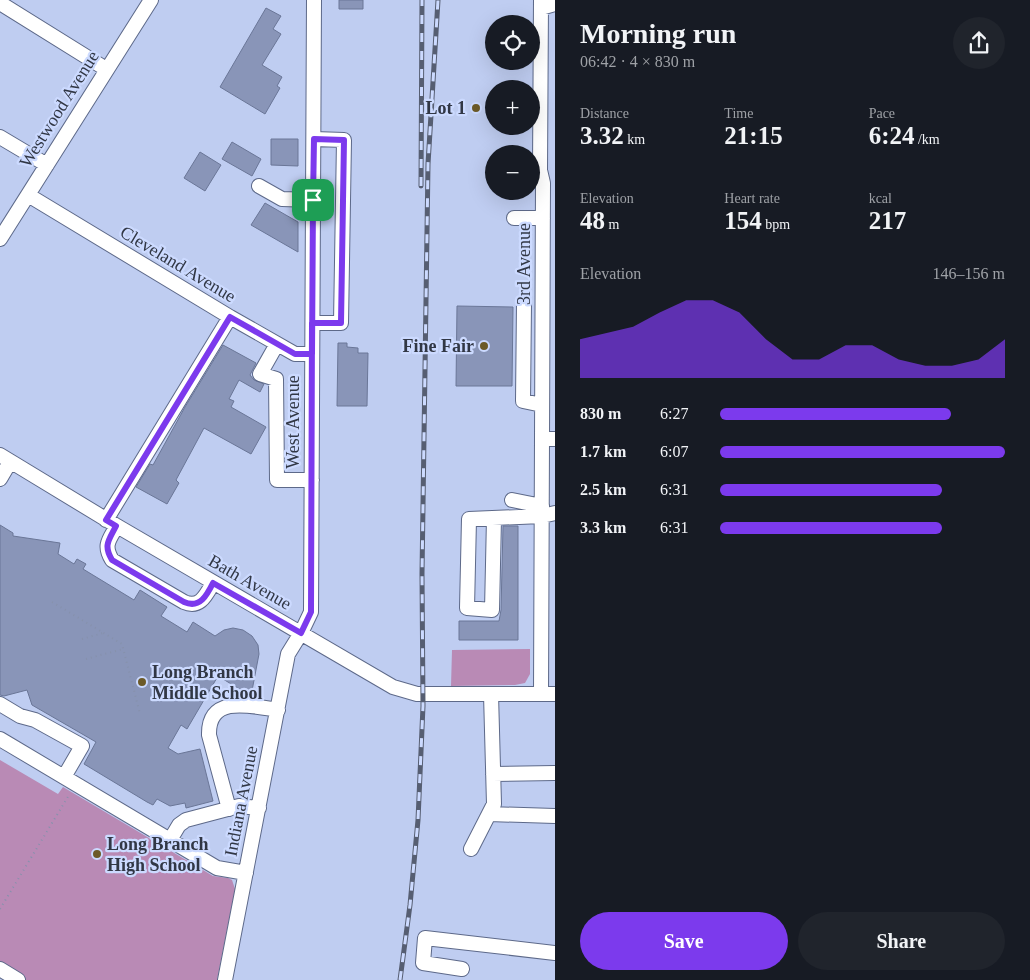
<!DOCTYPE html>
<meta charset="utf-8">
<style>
body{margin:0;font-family:Georgia,serif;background:#20242c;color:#f1f3f6;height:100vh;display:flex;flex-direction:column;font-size:19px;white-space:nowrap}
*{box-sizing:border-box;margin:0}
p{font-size:16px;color:#9ea1a6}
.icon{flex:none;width:28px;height:28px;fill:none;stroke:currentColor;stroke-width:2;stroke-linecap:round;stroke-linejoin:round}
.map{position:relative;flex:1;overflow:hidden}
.details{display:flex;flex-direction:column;background:#171b24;width:475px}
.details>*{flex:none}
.controls{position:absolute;left:485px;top:15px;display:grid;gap:10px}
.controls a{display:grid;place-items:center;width:55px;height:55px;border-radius:50%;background:#171b24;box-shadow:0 5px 20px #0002;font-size:25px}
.pin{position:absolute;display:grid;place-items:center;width:42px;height:42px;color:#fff;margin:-21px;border-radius:10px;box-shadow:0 2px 8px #0006}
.round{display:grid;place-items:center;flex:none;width:52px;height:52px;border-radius:26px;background:#20242c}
.headline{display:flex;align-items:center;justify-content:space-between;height:85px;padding:0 25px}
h1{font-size:28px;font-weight:800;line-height:38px}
.stats{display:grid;grid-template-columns:repeat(3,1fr);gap:8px;height:85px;padding:5px 25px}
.stats div{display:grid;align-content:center}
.stats b{font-size:25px;font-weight:800}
.stats small{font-size:14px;font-weight:400}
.stats p{font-size:14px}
.chart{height:140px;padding:10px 25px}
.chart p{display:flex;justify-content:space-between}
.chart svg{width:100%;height:90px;margin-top:5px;fill:#7c3aed;opacity:.7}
.cta{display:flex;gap:10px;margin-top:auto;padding:10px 25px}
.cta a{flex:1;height:58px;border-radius:30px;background:#7c3aed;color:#fff;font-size:20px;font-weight:800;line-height:58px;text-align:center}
.cta a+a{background:#20242c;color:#f1f3f6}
ul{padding:0 25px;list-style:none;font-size:16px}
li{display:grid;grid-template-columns:80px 60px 1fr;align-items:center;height:38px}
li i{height:12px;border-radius:6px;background:#7c3aed}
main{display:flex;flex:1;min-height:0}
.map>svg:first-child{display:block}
.green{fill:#b98ab5}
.building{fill:#8995b8;stroke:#6a7697}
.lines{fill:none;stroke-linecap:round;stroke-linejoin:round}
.minor-casing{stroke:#5d6989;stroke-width:16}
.path{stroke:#8691ac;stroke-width:2;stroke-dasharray:1 4;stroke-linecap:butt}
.minor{stroke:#fff;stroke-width:14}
.rail-casing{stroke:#565e72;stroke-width:5}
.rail{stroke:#ccdaff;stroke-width:3;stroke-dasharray:9;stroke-linecap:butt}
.route-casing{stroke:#fff;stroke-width:10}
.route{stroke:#7c3aed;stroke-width:6}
.poi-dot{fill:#6c5a28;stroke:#ccdaff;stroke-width:2}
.labels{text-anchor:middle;stroke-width:4.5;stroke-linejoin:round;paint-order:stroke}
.poi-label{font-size:18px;font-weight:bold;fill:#313745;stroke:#ccdaff;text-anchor:end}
.street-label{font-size:18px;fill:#313745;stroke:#ccdaff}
</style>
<main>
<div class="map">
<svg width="555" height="980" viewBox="0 0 555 980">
<rect width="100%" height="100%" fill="#bfcdf1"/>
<!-- green -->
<path class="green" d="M530 649V674L525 683 515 685 451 686 452 650Z
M0 760 58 794 63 787 213 876 228 878 232 880 235 889 217 980H18L0 969Z"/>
<!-- building -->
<path class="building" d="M339 0H363V9H339Z
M266 8 281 16 273 29 281 34 262 65 282 77 277 86 280 88 265 114 220 87Z
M271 139H298V166L271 165Z
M232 142 261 159 252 176 222 159Z
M200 152 221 165 205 191 184 178Z
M265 203 298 222V252L251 225Z
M457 306 513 307 512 386H456Z
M338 343H347V347L358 348V353H368L367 406H337Z
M223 345 256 363 250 375 254 380 264 384 260 392 239 380 229 399 234 401 231 407 266 427 251 454 204 428 176 480 179 483 167 504 136 487 150 464 153 465 185 407Z
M0 525 13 533V536L60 543 58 554 74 564 77 559 86 564 83 569 134 600 140 590 167 607 161 616 187 632 193 622 215 636 224 630 233 628 243 630 252 636 258 645 259 654 251 696 218 676 187 729 181 725 168 748 178 754 200 749 213 801 186 808 185 803 170 806 157 799 153 805 147 802 84 764 96 742 32 705 27 690 4 696 0 695Z
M503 526H518V640H459V621H499L501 610Z"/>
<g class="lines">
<defs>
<path id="minor" d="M541 0 540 170 543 183 541 694
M0 3 106 69
M541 8 555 4
M0 137 47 165
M259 186 282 199 313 200
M28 195 230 317 295 354H312
M514 218H543
M0 239 151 0
M524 303 523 401 542 405
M313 323H341L344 140 314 139
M277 344 260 374 276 379 277 480H312
M542 439H555
M0 455 117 526 393 687 417 694H555
M0 479 10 462
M512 500 542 506
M494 518 492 610 467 608 469 519 542 516 555 513
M106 520 230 317
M117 526C109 540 103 545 112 560L184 602C200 609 206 595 213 583
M0 704 20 716 35 720 82 746 64 777
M0 739 217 868 246 873
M493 774 555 773
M229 809 209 735C208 694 252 706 278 710
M489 814 555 816
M170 840 179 825 186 820 239 806 259 808
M471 849 494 804 491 694
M0 969 18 980
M462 969 423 963 425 938 555 953
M225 980 288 654 301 633 311 612 314 0"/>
</defs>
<!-- minor casing -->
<use href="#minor" class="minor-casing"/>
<!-- path -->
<path class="path" d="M52 602 122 644 140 714
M82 639 103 633
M86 659 123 649
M0 909 69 795"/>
<!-- minor -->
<use href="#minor" class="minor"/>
<defs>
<path id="rail" d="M421 186 422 0
M400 980 410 905 418 820 423 706 422 574 428 164 438 0"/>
</defs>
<!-- rail casing -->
<use href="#rail" class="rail-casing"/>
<!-- rail -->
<use href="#rail" class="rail"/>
</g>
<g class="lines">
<defs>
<path id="route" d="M313 200 312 354H295L230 317 106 520 116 526C109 540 103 545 112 560L184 602C200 609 207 595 213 583L301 633 311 612C311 515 312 419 312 323H341L344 140 314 139 313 200"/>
</defs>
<!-- route casing -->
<use href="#route" class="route-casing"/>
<!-- route -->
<use href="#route" class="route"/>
</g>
<!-- markers -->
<g class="poi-dot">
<circle cx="476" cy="108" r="5"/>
<circle cx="484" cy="346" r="5"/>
<circle cx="142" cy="682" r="5"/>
<circle cx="97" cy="854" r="5"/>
</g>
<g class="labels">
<!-- poi labels -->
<g class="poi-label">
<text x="466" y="114">Lot 1</text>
<text x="474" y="352">Fine Fair</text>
<text x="152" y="678" text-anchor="start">Long Branch<tspan x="152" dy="21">Middle School</tspan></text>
<text x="107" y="850" text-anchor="start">Long Branch<tspan x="107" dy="21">High School</tspan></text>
</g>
<!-- street labels -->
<g class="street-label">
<text transform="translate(59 109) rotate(-58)" y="6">Westwood Avenue</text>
<text transform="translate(178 264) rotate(31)" y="6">Cleveland Avenue</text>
<text transform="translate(524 264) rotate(-90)" y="6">3rd Avenue</text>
<text transform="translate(293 422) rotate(-90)" y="6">West Avenue</text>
<text transform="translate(250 582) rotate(30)" y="6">Bath Avenue</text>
<text transform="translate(241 801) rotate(-79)" y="6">Indiana Avenue</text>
</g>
</g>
</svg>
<div class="controls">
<a><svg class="icon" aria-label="locate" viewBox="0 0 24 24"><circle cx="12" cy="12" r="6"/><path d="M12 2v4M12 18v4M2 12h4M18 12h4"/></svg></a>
<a>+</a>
<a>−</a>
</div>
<div class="pin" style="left:313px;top:200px;background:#1e9e55"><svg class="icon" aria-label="arrive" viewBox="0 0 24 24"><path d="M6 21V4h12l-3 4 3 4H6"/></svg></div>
</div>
<section class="details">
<div class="headline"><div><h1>Morning run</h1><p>06:42 · 4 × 830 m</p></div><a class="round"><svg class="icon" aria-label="share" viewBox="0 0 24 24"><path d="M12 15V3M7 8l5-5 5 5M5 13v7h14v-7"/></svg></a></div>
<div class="stats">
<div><p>Distance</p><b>3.32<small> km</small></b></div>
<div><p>Time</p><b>21:15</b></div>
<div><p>Pace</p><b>6:24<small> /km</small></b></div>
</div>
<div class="stats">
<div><p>Elevation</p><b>48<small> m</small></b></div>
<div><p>Heart rate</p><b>154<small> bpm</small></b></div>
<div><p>kcal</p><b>217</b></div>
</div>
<div class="chart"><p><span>Elevation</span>146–156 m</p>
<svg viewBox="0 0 160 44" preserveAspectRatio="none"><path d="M0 44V25L10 22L20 19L30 12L40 6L50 6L60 12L70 25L80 35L90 35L100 28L110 28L120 35L130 38L140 38L150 35L160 25V44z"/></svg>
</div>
<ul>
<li><b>830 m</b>6:27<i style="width:81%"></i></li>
<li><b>1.7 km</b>6:07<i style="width:100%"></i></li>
<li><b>2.5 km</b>6:31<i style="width:78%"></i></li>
<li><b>3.3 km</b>6:31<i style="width:78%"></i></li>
</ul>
<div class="cta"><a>Save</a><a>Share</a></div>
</section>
</main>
